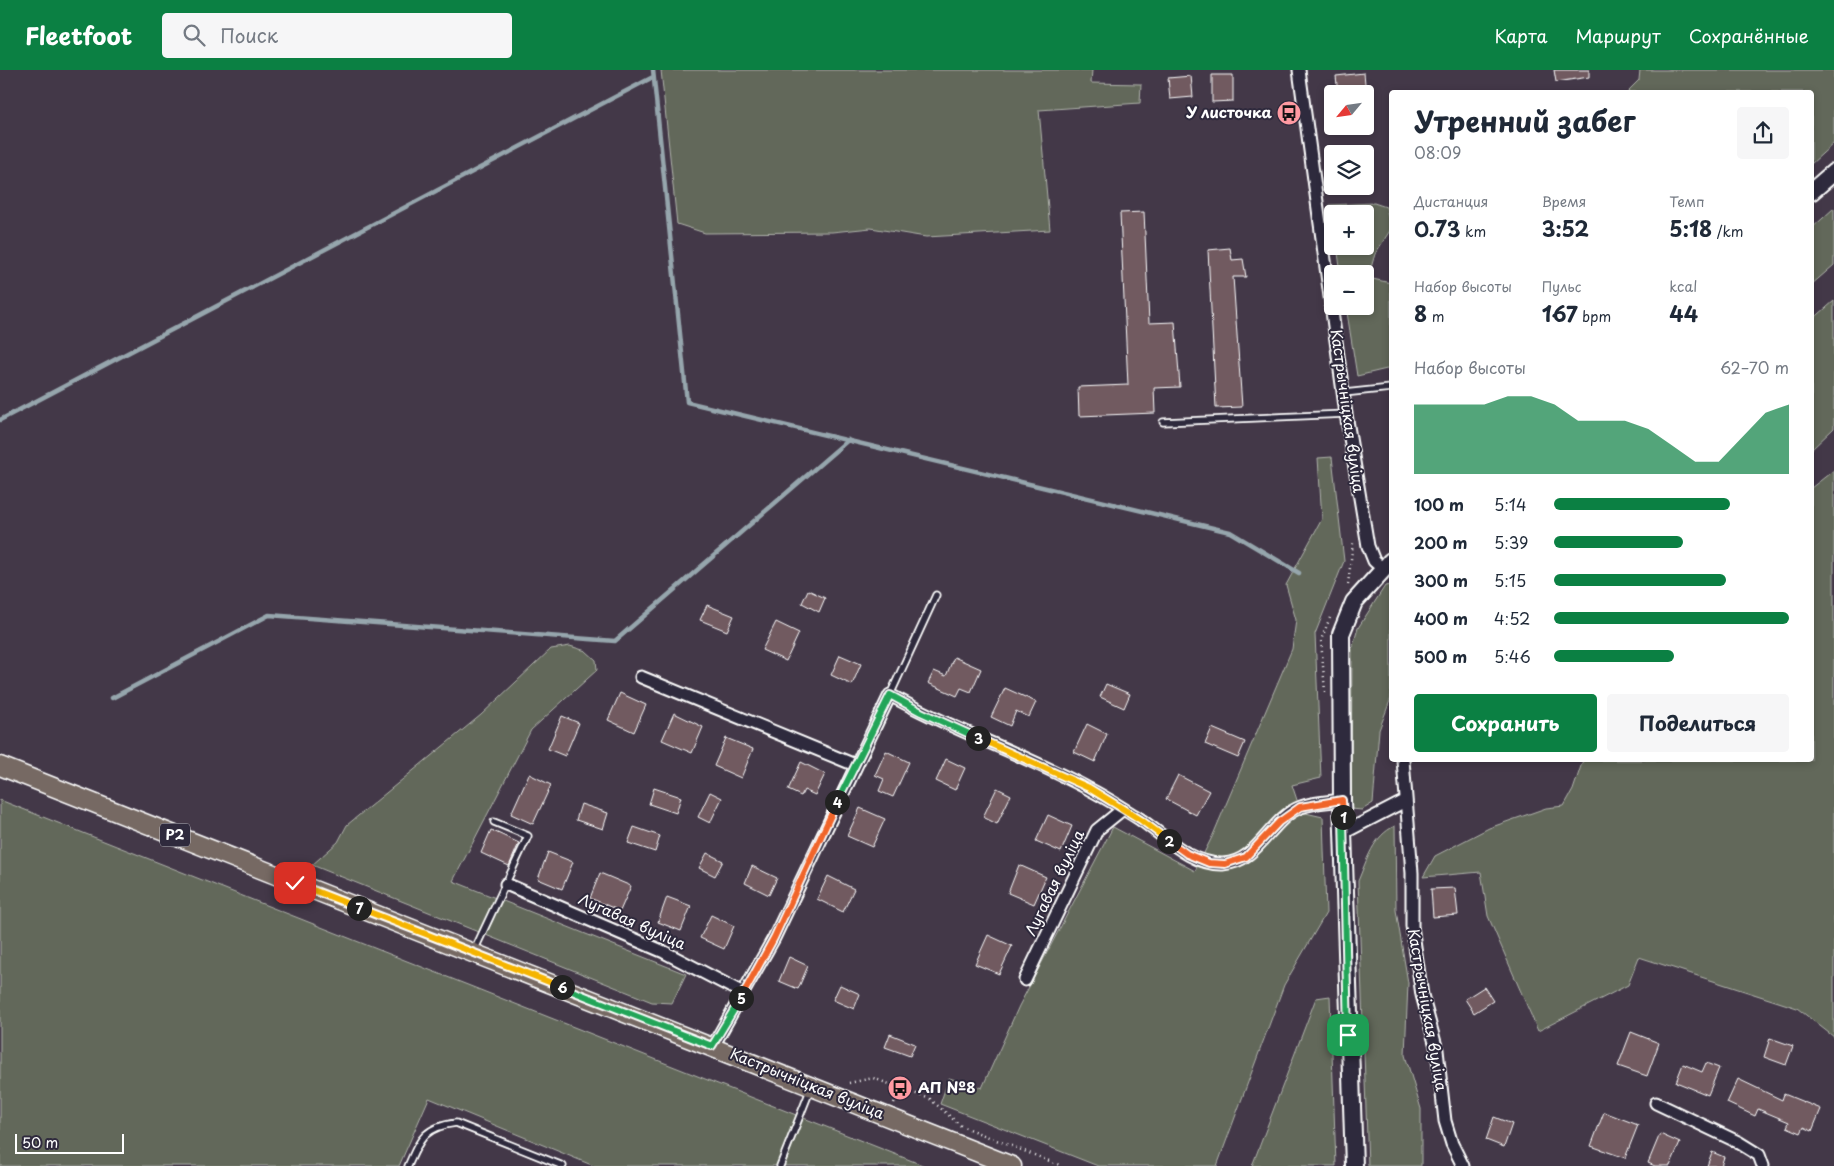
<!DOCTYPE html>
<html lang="ru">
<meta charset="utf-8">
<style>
body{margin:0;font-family:"Playpen Sans",sans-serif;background:#f6f6f7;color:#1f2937;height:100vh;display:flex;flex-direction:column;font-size:19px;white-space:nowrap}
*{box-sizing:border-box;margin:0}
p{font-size:16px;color:#747a83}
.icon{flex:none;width:28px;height:28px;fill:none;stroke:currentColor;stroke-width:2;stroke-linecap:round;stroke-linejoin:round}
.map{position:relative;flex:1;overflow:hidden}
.sheet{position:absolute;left:1389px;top:20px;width:425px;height:672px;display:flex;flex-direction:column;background:#fff;border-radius:5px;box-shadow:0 2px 8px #0003}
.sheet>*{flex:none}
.needle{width:32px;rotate:241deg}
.tools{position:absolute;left:1324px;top:15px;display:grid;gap:10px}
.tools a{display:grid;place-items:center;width:50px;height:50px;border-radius:5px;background:#fff;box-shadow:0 2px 8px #0003;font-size:25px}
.scale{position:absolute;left:15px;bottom:12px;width:109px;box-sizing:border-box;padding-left:5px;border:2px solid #fff;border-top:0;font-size:14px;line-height:18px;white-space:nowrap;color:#fff;-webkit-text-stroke:4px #2f2a3d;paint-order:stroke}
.pin{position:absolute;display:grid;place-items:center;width:42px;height:42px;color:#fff;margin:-21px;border-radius:10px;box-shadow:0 2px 8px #0006}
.km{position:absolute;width:25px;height:25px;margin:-12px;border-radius:50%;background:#222;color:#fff;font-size:14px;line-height:25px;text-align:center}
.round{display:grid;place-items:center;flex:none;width:52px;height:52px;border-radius:5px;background:#f6f6f7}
.overview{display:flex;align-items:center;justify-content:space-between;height:85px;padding:0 25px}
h1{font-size:28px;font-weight:700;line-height:38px}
.figures{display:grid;grid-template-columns:repeat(3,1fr);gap:8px;height:85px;padding:5px 25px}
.figures div{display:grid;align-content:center}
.figures b{font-size:21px;font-weight:700}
.figures small{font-size:14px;font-weight:400}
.figures p{font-size:14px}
.chart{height:140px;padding:10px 25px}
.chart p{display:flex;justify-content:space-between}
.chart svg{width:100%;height:90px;margin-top:5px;fill:#0b8043;opacity:.7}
.button{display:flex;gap:10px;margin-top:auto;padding:10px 25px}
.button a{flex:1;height:58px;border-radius:5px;background:#0b8043;color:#fff;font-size:20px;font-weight:700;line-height:58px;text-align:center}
.button a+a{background:#f6f6f7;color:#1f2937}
ul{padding:0 25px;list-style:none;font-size:16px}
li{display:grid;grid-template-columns:80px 60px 1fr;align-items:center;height:38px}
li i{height:12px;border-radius:6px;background:#0b8043}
header{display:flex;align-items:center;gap:30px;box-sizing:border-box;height:70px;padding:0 25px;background:#0b8043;color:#fff}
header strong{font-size:24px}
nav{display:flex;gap:28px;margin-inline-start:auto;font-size:18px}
.search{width:350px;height:45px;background:#f6f6f7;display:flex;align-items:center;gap:12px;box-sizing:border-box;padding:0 18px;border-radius:5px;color:#747a83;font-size:19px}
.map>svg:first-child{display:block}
.green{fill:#62685a;stroke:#b0b4ac}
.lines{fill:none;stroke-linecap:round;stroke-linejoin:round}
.stream{stroke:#96a6ad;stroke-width:4.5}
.building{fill:#715a61;stroke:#fff}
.lane-casing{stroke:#fff;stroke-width:9}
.street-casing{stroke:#fff;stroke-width:15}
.secondary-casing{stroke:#fff;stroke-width:20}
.primary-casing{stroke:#fff;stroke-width:21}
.path{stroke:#fff;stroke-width:2.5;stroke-dasharray:1 4;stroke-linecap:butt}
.lane{stroke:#2f2a3d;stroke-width:5.5}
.street{stroke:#2f2a3d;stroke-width:11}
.secondary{stroke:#2f2a3d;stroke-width:16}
.primary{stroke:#766964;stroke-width:18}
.split-1-casing{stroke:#fff;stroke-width:10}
.split-2-casing{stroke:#fff;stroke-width:10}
.split-3-casing{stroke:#fff;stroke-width:10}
.split-4-casing{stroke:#fff;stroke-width:10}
.split-5-casing{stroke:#fff;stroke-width:10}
.split-6-casing{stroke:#fff;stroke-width:10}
.split-7-casing{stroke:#fff;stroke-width:10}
.split-8-casing{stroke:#fff;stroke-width:10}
.split-1{stroke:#22a559;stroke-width:6}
.split-2{stroke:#f0652b;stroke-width:6}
.split-3{stroke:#f5b400;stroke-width:6}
.split-4{stroke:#22a559;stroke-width:6}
.split-5{stroke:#f0652b;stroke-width:6}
.split-6{stroke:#22a559;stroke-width:6}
.split-7{stroke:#f5b400;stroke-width:6}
.split-8{stroke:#f5b400;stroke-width:6}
.labels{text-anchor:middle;stroke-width:4;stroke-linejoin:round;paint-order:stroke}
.shield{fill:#2f2a3d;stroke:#c1bfc5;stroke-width:1}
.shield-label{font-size:14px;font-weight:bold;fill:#fff}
.poi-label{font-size:15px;font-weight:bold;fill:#fff;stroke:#2f2a3d;text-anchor:end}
.street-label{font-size:15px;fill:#fff;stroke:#2f2a3d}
</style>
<header>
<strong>Fleetfoot</strong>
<div class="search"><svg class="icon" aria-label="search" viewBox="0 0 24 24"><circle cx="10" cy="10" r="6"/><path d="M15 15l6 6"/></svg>Поиск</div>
<nav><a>Карта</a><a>Маршрут</a><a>Сохранённые</a></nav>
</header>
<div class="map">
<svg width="1834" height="1096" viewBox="0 0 1834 1096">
<rect width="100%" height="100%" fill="#433848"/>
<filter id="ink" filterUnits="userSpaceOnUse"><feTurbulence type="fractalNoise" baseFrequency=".02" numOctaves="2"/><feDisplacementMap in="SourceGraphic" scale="10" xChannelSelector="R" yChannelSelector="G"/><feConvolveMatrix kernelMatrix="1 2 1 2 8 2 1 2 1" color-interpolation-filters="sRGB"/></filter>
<g filter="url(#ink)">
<!-- green -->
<path class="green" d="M661 0H1092L1091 13 1141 14 1140 33 1039 40 1050 160 926 167 871 158 832 162 705 163 677 154Z
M1640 0H1834V73L1811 94V22H1627L1639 10Z
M1374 133 1386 137 1391 159 1375 184 1368 208 1391 213V298L1357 306 1346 236H1365V204H1341L1337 176H1365V144H1332V153L1329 135Z
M1834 138V195L1811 215V159Z
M1834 231V358L1811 380V251Z
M1332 387 1344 491 1315 564 1321 708 1292 715 1301 742 1323 747 1326 843 1284 915 1217 1096H1098L940 1034 949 1008 982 1018 1019 936 1113 757 1195 801 1213 765 1292 579 1296 550 1286 515 1322 449 1318 388Z
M1834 400V967L1797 938 1639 887 1628 915 1538 961 1488 846 1481 802 1423 807 1435 786 1489 758 1546 738 1564 736 1573 720 1583 690H1811V418Z
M1391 515V628L1379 660 1373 733 1362 740 1351 739 1352 579 1358 558 1385 516Z
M570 576 586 581 596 590 597 600 531 660 453 811 686 904 672 933 652 932 312 795 338 772 347 755 481 645 551 579Z
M0 730 925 1096H594L429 1028 399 1096H0Z
M1395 756 1396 840 1408 913 1405 985 1421 1039V1096H1368L1358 811C1367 790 1373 766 1395 756Z
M1330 926 1336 1096H1252L1316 928Z"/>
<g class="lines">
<!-- stream -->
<path class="stream" d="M653 0 687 332 1230 462 1299 503
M0 350 653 7
M112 628 269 545 615 571 848 370"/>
</g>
<!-- building -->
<path class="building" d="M1554 0H1589V7L1556 12Z
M1364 3 1366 24H1338L1336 6Z
M1212 5H1233V31L1212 32Z
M1191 6 1193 27 1170 29 1168 8Z
M1144 142 1149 253 1175 252 1180 317 1154 318 1155 343 1079 346 1078 317 1128 315 1120 143Z
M1230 178 1232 190 1243 189 1246 207H1233L1242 337 1216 338 1208 180Z
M808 520 825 528 819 542 802 533Z
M707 535 734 546 727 561 700 550Z
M776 552 799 563 786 591 762 580Z
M840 585 861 594 852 615 831 605Z
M954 587 981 599 971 622 961 618 957 626 928 613 934 601 946 606Z
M1106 614 1130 624 1124 638 1100 627Z
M1005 618 1036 632 1029 647 1016 641 1010 656 991 647Z
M620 623 646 635 634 662 608 650Z
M674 643 703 657 692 683 662 670Z
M562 646 579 653 565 686 548 679Z
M1087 654 1107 664 1095 692 1074 682Z
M1212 658 1245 672 1238 688 1205 674Z
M726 668 753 679 741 708 714 696Z
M886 681 909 692 893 727 879 721 884 709 875 705Z
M946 689 965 698 955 720 936 711Z
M801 692 825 704 815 725 804 720 801 726 788 720Z
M529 704 551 715 533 754 511 744Z
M1178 705 1209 721 1196 745 1166 729Z
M654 718 681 727 676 743 649 734Z
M997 718 1011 725 997 754 983 747Z
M710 722 722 728 710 753 698 747Z
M581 734 608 743 603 759 576 750Z
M860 738 885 749 872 777 847 766Z
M1048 745 1072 756 1061 782 1036 771Z
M634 757 660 766 655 782 628 773Z
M491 760 519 773 509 796 481 783Z
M548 782 573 792 562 819 538 809Z
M707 783 723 791 715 806 699 798Z
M1019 795 1046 807 1034 834 1008 823Z
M752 796 777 808 769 825 745 813Z
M600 803 631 816 620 841 590 828Z
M828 806 854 819 843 842 817 829Z
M1455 818 1458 845 1433 847 1431 819Z
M667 827 691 836 681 861 658 852Z
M711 845 734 856 724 879 700 868Z
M988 865 1012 876 999 904 975 894Z
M789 887 808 896 798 919 779 911Z
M840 915 860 924 854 939 833 930Z
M1484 917 1493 931 1474 943 1465 929Z
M1631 962 1659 973 1647 1006 1618 996Z
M890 964 915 974 910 986 885 977Z
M1770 968 1793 976 1786 995 1764 987Z
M1706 993 1719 998 1708 1025 1676 1012 1683 994 1702 1002Z
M1738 1009 1782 1030 1784 1024 1821 1039 1812 1061 1804 1057 1801 1063 1787 1057 1789 1052 1758 1039 1755 1046 1727 1033Z
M1604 1042 1638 1055 1625 1088 1591 1076Z
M1494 1047 1512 1054 1504 1077 1486 1070Z
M1660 1064 1680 1073 1670 1096H1655L1648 1093Z
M1712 1082 1724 1087 1721 1096H1707Z"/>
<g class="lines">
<defs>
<path id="lane" d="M1344 323 1391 318
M1163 352 1346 344
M890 625 936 525
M474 881 528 766 494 752
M408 1096C420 1069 424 1057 456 1053L563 1096
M780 1096 811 1018"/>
<path id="street" d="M1299 0 1346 344 1368 476 1374 491 1383 499
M641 607 855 695
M1403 690 1412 803V856L1422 925 1437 980 1445 1051 1452 1074 1463 1096
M1343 763 1405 731
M506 814 664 882 743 923
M1025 910 1097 760 1123 739
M713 976 774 868 890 625C954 661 1024 684 1089 719 1105 727 1120 737 1135 746 1163 763 1188 795 1223 794 1259 792 1270 748 1301 737 1313 732 1329 732 1342 730
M1656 1033 1738 1072 1759 1085 1763 1096"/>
<path id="secondary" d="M1811 122 1834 102
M1354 1096 1342 730 1341 564 1354 532 1391 491"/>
<path id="primary" d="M0 696 1012 1096"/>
</defs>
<!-- lane casing -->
<use href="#lane" class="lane-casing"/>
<!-- street casing -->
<use href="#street" class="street-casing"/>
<!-- secondary casing -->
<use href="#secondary" class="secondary-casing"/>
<!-- primary casing -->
<use href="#primary" class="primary-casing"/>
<!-- path -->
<path class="path" d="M1348 514 1353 473
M1325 622 1321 570 1331 545
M849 1013 873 1008 930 1029 961 1056 1062 1096
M894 1033 900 1018"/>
<!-- lane -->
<use href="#lane" class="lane"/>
<!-- street -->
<use href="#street" class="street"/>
<!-- secondary -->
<use href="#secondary" class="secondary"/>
<!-- primary -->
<use href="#primary" class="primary"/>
</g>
</g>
<g class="lines" filter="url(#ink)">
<defs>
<path id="split-1" d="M1343 747 1348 965"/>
<path id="split-2" d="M1169 771 1187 784 1209 793 1225 794 1246 787 1279 752 1300 737 1342 730 1343 747"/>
<path id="split-3" d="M978 668 1089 718 1141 750 1169 771"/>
<path id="split-4" d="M837 732 890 625 921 642 978 668"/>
<path id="split-5" d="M741 928 774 868 837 732"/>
<path id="split-6" d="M562 917 712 976 741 928"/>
<path id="split-7" d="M359 838 562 917"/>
<path id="split-8" d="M295 813 359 838"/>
</defs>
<!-- split-1 casing -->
<use href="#split-1" class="split-1-casing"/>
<!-- split-2 casing -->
<use href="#split-2" class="split-2-casing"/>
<!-- split-3 casing -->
<use href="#split-3" class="split-3-casing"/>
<!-- split-4 casing -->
<use href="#split-4" class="split-4-casing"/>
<!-- split-5 casing -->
<use href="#split-5" class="split-5-casing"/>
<!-- split-6 casing -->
<use href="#split-6" class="split-6-casing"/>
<!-- split-7 casing -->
<use href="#split-7" class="split-7-casing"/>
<!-- split-8 casing -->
<use href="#split-8" class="split-8-casing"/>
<!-- split-1 -->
<use href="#split-1" class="split-1"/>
<!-- split-2 -->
<use href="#split-2" class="split-2"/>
<!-- split-3 -->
<use href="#split-3" class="split-3"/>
<!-- split-4 -->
<use href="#split-4" class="split-4"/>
<!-- split-5 -->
<use href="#split-5" class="split-5"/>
<!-- split-6 -->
<use href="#split-6" class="split-6"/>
<!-- split-7 -->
<use href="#split-7" class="split-7"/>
<!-- split-8 -->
<use href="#split-8" class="split-8"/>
</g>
<!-- icons -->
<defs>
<symbol id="bus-disc" viewBox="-11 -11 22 22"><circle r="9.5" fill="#ff9aa2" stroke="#2f2a3d"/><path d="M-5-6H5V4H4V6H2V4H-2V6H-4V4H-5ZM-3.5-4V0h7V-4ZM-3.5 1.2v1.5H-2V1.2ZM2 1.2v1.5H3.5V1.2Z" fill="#111"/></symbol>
</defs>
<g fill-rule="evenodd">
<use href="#bus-disc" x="1275" y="29" width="28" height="28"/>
<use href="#bus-disc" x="886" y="1004" width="28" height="28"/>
</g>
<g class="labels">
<!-- shield labels -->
<rect class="shield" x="160" y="753.5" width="30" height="23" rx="4"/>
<g class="shield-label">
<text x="175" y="770">Р2</text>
</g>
<!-- poi labels -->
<g class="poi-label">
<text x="1272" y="48">У листочка</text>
<text x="918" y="1023" text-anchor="start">АП №8</text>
</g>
<!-- street labels -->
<g class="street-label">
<text transform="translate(1347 341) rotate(82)" y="5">Кастрычніцкая вуліца</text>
<text transform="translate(1055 813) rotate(-64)" y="5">Лугавая вуліца</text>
<text transform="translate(632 852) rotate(24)" y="5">Лугавая вуліца</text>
<text transform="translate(1427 940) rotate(80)" y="5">Кастрычніцкая вуліца</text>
<text transform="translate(807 1014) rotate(22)" y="5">Кастрычніцкая вуліца</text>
</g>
</g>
</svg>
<div class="tools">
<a><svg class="needle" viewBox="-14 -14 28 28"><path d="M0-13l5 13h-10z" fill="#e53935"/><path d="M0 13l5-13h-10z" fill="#747a83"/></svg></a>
<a><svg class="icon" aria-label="layers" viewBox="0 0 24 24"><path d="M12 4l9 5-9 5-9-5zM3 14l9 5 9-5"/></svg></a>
<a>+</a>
<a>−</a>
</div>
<div class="scale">50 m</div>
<div class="pin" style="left:1348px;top:965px;background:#1e9e55"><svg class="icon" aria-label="arrive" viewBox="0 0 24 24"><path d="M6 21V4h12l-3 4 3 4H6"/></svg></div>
<div class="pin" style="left:295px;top:813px;background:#d93025"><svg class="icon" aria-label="check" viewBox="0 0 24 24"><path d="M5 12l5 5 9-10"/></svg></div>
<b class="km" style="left:1343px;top:747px">1</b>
<b class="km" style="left:1169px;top:771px">2</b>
<b class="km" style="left:978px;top:668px">3</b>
<b class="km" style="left:837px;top:732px">4</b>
<b class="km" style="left:741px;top:928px">5</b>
<b class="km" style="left:562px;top:917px">6</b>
<b class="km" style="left:359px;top:838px">7</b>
<section class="sheet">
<div class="overview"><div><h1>Утренний забег</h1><p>08:09</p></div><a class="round"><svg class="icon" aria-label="share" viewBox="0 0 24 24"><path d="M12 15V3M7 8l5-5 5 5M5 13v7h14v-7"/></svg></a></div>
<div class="figures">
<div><p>Дистанция</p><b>0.73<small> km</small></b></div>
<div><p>Время</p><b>3:52</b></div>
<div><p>Темп</p><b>5:18<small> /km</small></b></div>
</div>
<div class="figures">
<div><p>Набор высоты</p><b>8<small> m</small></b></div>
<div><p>Пульс</p><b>167<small> bpm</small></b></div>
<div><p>kcal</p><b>44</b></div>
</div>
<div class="chart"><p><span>Набор высоты</span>62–70 m</p>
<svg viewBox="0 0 160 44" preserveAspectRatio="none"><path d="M0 44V10L10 10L20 10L30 10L40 6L50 6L60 10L70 18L80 18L90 18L100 22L110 30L120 38L130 38L140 26L150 14L160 10V44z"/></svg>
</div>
<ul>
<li><b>100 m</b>5:14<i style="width:75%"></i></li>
<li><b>200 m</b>5:39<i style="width:55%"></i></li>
<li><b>300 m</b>5:15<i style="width:73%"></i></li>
<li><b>400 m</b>4:52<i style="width:100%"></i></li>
<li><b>500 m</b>5:46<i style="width:51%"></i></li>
</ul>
<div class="button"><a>Сохранить</a><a>Поделиться</a></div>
</section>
</div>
